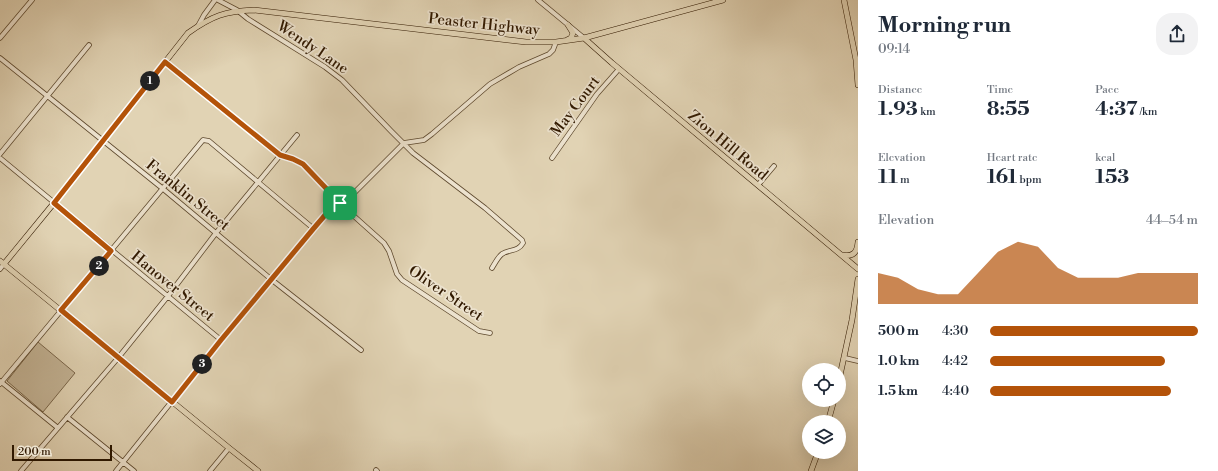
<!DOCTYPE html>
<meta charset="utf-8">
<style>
body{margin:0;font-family:"Libre Bodoni",serif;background:#f2f2f3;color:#1f2937;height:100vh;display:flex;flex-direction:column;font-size:15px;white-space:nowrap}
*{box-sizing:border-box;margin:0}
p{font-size:13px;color:#747a83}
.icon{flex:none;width:22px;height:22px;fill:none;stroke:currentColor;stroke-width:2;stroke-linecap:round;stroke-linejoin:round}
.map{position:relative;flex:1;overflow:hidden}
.drawer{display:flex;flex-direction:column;background:#fff;width:360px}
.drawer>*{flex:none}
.controls{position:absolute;left:802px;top:363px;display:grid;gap:8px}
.controls a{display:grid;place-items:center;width:44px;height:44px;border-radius:50%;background:#fff;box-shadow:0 4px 16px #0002;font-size:20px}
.scale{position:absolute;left:12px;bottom:10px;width:100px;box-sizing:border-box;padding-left:4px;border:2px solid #311900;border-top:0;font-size:11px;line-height:14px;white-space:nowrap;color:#311900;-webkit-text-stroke:3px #ece2ce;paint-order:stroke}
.pin{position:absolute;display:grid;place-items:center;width:34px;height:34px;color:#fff;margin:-17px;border-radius:8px;box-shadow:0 2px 6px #0006}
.km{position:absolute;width:20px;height:20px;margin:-10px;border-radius:50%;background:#222;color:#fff;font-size:11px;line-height:20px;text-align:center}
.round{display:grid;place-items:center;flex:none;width:42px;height:42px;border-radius:16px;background:#f2f2f3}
.summary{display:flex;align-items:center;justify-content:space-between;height:68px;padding:0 20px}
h1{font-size:22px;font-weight:800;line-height:30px}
.metrics{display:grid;grid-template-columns:repeat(3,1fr);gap:6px;height:68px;padding:4px 20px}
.metrics div{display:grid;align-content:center}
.metrics b{font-size:20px;font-weight:800}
.metrics small{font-size:11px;font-weight:400}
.metrics p{font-size:11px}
.chart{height:112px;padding:8px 20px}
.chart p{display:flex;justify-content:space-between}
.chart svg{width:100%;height:72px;margin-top:4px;fill:#b45309;opacity:.7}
ul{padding:0 20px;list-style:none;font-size:13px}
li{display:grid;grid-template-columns:64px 48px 1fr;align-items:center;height:30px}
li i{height:10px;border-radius:5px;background:#b45309}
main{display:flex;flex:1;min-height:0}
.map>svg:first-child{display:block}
.green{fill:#c3b395;stroke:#7a664a}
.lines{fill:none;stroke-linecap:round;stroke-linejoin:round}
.minor-casing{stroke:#5d482d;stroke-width:5.5}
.major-casing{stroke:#311900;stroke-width:6}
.minor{stroke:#ece2ce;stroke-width:4}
.major{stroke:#e1d3b4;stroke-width:5}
.route-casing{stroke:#fff;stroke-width:8}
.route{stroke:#b45309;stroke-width:5}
.labels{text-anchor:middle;stroke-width:3.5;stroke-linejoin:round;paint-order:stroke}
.street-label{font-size:15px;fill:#311900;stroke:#ece2ce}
</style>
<main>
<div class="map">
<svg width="858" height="471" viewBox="0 0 858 471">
<rect width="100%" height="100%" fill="#e1d3b4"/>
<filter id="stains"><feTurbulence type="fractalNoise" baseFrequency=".005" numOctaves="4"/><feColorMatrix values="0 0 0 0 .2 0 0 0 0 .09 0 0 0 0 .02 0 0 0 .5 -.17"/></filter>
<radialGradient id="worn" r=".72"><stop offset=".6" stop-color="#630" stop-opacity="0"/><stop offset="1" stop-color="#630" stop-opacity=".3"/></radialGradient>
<!-- green -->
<path class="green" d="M38 342 75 373 43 412 7 381Z"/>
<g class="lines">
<defs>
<path id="minor" d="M218 0 237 10 248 19 325 67 342 80 391 131 413 153 485 208 522 240 523 243C518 252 509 249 502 254 498 257 495 263 492 268
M538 0 584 38
M198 26 204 15 215 0
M0 38 32 0
M0 58 162 188 272 280 361 350
M165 62 280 155 293 159 303 164 346 209 384 243 389 251 397 274 402 280 479 331 490 333
M0 154 89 45
M0 158 221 340
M552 158 597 94 619 69
M758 185 774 166
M0 269 4 264
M845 358 858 361
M0 381 58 428
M0 384 203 140 209 141 314 229
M67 417 134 471
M376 470 377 471
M21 471 118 358 168 296 216 233 297 135
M116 471 221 340 332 207 349 198 404 143 424 140 432 134 490 84 519 67 549 54 553 50 556 42
M210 471 229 448"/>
<path id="major" d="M844 0 856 60 858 85
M584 38 612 63 858 269
M567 40 571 38 573 33 568 25
M842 255C853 257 857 253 858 242
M0 261 229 448 258 471
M4 264 54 203 188 33C212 16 225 11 254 10L526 42H556L584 38 723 0
M839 380 852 320 858 279
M828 422 834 400
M811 471 818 452"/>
</defs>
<!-- minor casing -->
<use href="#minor" class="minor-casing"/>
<!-- major casing -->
<use href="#major" class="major-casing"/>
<!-- minor -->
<use href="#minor" class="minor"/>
<!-- major -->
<use href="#major" class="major"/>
</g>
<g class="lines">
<defs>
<path id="route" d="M165 62 280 155 293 159 303 164 340 203 332 207 314 228 221 340 172 402 61 310 111 251 54 203Z"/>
</defs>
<!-- route casing -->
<use href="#route" class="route-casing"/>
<!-- route -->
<use href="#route" class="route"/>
</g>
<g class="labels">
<!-- street labels -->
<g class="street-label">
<text transform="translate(484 24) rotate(6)" y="5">Peaster Highway</text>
<text transform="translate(313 47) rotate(34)" y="5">Wendy Lane</text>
<text transform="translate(575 106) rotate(-53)" y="5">May Court</text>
<text transform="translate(728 145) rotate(40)" y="5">Zion Hill Road</text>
<text transform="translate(188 195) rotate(39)" y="5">Franklin Street</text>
<text transform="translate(173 286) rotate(39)" y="5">Hanover Street</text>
<text transform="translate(446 293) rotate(34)" y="5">Oliver Street</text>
</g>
</g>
<rect width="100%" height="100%" filter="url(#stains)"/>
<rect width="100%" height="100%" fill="url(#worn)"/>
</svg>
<div class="controls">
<a><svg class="icon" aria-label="locate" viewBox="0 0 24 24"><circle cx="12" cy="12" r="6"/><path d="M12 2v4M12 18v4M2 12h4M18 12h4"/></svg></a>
<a><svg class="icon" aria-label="layers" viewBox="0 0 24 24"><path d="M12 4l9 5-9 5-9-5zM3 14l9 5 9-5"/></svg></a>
</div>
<div class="scale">200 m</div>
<div class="pin" style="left:340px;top:203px;background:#1e9e55"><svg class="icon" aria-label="arrive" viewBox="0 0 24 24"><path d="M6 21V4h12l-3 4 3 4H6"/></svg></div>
<b class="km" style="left:150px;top:81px">1</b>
<b class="km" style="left:99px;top:266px">2</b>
<b class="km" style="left:202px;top:364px">3</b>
</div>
<section class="drawer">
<div class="summary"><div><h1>Morning run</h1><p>09:14</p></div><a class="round"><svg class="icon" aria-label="share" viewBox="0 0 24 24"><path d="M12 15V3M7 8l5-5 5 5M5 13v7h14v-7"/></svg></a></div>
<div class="metrics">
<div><p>Distance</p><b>1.93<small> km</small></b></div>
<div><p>Time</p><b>8:55</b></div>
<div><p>Pace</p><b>4:37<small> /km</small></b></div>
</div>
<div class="metrics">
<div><p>Elevation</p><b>11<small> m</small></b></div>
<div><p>Heart rate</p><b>161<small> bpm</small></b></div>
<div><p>kcal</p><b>153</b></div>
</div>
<div class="chart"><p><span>Elevation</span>44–54 m</p>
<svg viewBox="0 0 160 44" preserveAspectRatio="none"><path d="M0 44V25L10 28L20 35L30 38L40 38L50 25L60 12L70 6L80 9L90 22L100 28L110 28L120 28L130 25L140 25L150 25L160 25V44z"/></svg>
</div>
<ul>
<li><b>500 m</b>4:30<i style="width:100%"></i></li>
<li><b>1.0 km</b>4:42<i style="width:84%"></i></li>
<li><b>1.5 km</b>4:40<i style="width:87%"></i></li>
</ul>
</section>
</main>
